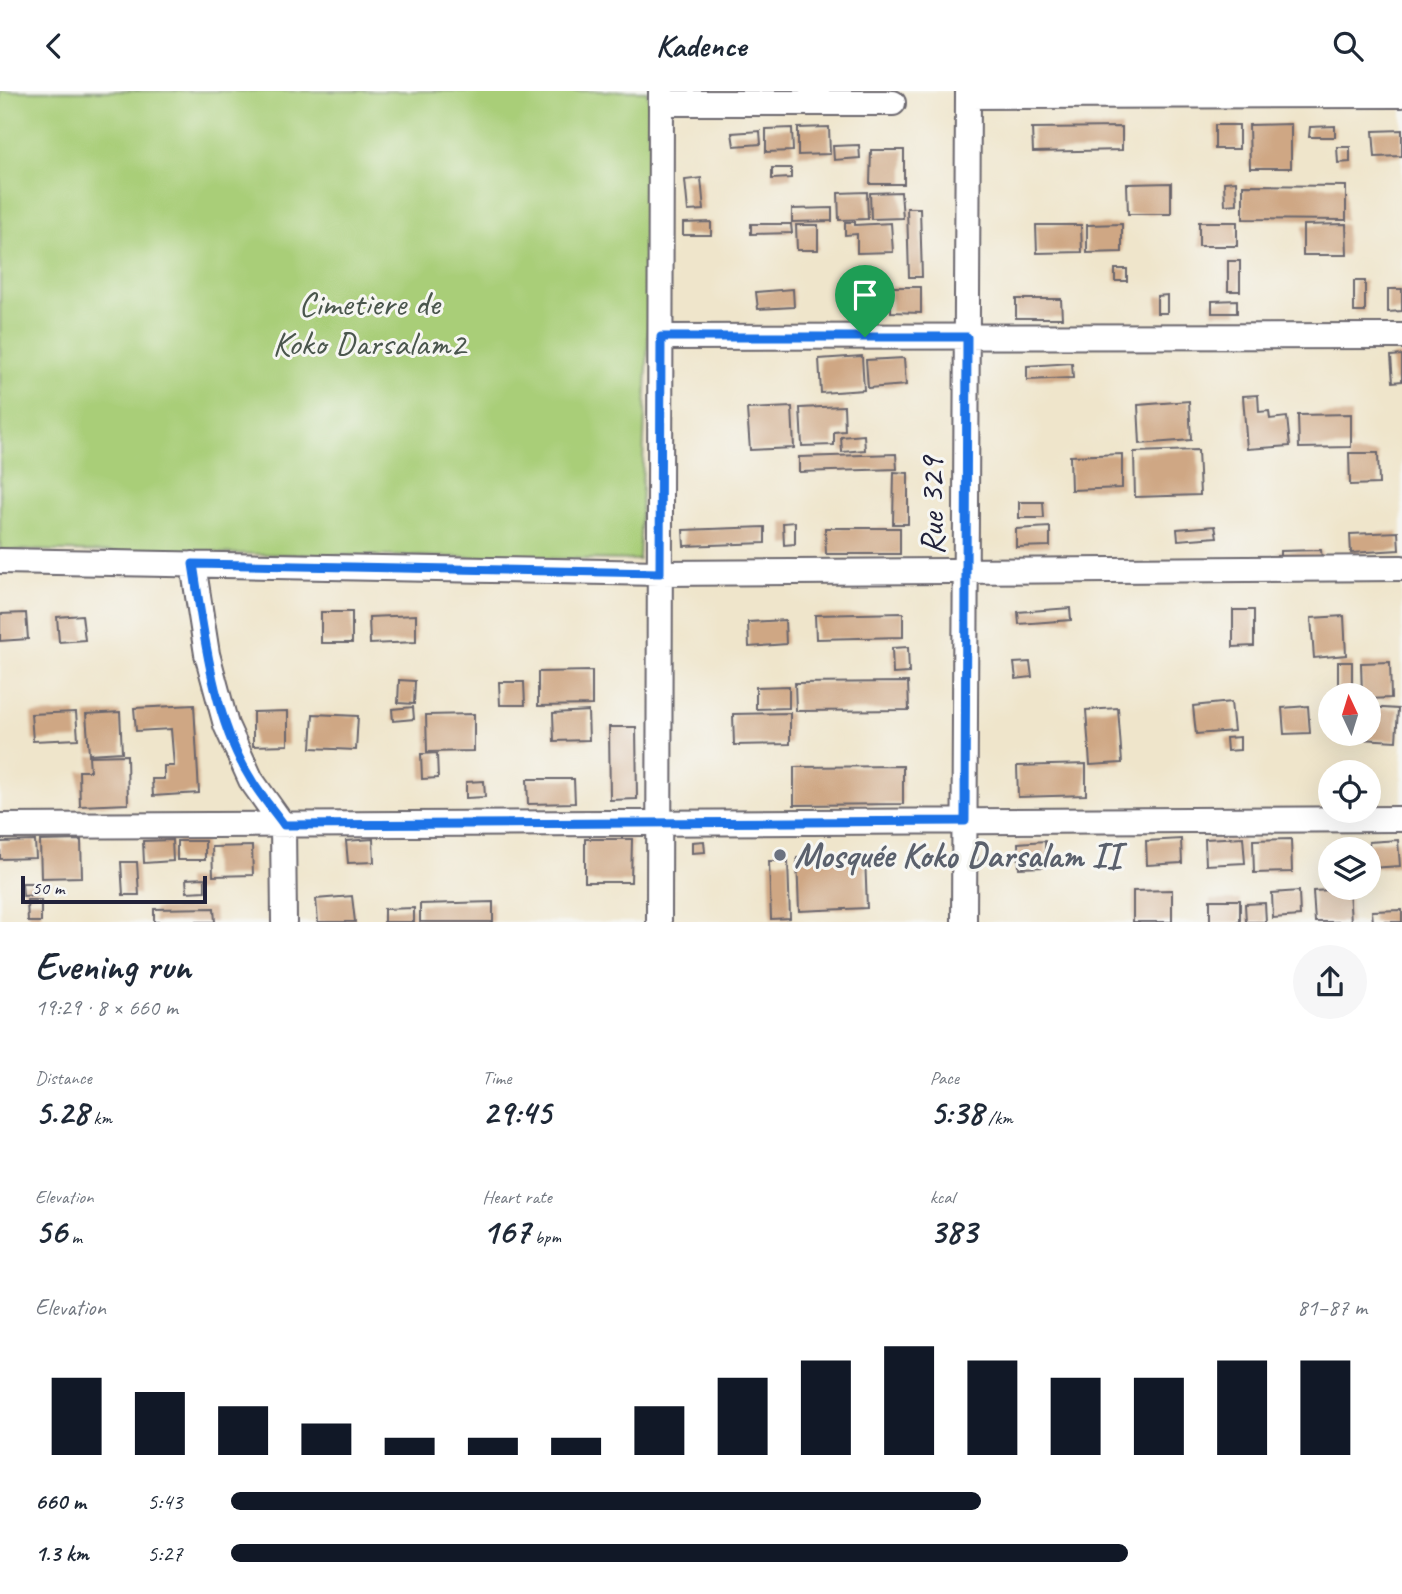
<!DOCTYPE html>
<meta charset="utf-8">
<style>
body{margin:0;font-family:Caveat,sans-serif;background:#f6f6f7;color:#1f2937;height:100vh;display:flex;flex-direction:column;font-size:26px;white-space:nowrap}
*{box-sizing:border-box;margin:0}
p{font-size:23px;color:#747a83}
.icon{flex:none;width:38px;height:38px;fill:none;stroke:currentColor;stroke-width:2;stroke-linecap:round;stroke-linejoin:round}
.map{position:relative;height:831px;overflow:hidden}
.details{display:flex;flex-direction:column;background:#fff;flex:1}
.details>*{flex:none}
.needle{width:46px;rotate:356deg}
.buttons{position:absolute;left:1318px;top:592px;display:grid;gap:14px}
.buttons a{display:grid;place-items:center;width:63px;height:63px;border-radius:50%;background:#fff;box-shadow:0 7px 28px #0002;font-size:35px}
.scale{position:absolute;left:21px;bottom:18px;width:186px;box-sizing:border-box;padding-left:7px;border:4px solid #22223b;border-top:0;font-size:19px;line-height:24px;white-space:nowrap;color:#22223b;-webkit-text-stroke:5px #f6f6f2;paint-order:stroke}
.pin{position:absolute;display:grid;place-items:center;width:60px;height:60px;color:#fff;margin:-72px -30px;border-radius:50% 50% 50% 0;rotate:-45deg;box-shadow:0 0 7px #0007}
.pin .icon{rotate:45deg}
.round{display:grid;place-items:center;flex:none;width:74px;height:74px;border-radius:37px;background:#f6f6f7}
.head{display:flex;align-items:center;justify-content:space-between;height:119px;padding:0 35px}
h1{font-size:38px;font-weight:800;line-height:52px}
.figures{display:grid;grid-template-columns:repeat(3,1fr);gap:10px;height:119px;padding:7px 35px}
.figures div{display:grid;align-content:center}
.figures b{font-size:35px;font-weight:800}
.figures small{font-size:19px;font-weight:400}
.figures p{font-size:19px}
.chart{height:196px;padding:14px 35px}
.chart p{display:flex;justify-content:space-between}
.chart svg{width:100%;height:126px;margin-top:7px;stroke:#111827;stroke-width:6}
ul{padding:0 35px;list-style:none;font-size:23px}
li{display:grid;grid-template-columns:112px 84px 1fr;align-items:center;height:52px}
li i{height:18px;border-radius:9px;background:#111827}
header{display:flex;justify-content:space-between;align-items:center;height:91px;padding:0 35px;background:#fff;font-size:32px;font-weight:800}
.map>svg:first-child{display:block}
.green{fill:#a9ce78;stroke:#66785a;stroke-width:2}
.building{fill:#cfa784}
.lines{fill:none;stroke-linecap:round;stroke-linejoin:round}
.minor-casing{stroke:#6a666d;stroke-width:28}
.minor{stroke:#fff;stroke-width:24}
.route-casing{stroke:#fff;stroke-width:14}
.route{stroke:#1a73e8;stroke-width:9}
.worship-dot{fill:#6b7280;stroke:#f6f6f2;stroke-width:2.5}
.labels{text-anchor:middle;stroke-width:6;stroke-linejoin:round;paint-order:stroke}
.park-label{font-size:35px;fill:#4a564d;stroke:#f6f6f2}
.street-label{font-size:35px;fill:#22223b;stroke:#f6f6f2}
.worship-label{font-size:35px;font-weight:bold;fill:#5b616d;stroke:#f6f6f2;text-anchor:start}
</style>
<header><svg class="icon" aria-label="back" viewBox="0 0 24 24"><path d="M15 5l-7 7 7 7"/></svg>Kadence<svg class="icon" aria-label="search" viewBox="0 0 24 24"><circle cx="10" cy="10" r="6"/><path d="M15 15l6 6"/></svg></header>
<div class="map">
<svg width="1402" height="831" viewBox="0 0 1402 831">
<rect width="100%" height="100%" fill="#f6f6f2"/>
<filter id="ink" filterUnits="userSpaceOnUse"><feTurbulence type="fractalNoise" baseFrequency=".0143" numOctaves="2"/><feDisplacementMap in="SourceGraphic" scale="14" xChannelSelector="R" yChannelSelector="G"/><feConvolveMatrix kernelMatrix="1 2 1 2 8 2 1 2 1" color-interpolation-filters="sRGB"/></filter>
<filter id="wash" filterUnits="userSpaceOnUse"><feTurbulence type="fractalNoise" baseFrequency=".00686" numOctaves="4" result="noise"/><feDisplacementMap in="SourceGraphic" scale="28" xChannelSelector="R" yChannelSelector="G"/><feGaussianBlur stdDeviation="1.57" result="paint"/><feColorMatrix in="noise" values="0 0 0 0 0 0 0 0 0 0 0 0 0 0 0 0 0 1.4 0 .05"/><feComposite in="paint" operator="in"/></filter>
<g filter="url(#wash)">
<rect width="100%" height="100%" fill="#efe5cb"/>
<!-- green -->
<path class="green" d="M0 0H647L652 24 651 178 639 469 0 459Z"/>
<g id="blocks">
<!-- building -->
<path class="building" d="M1291 33V77H1250L1249 34Z
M1215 34H1239V58H1215Z
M1335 35V46H1309L1310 36Z
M829 36 830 63 798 64V37Z
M1122 36V59L1033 61 1032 37Z
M792 37 793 60 766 61V38Z
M1402 39V65L1375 66 1373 40Z
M760 40 761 53 734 55 732 42Z
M859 54 860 67 834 69 833 55Z
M1337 56H1350V71L1338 72Z
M871 59H904V93H870Z
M772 77H791V87L772 88Z
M701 87 704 119 688 120 685 89Z
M1236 90 1237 113 1225 114 1224 91Z
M1171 92V123H1128L1127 93Z
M1243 94 1346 95V129L1243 128Z
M867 101 868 128 839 129 838 102Z
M901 101 903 127 871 128 870 102Z
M832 117V130L792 131V118Z
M907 117H920L922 186H909Z
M711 131V144H683V132Z
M845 131H855V134L891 132 893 161 857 162V143L845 144Z
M1199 131H1237V155H1199Z
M751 133H791L792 142 751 143Z
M1122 133V161L1087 162V134Z
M1346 133 1347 164H1303V134Z
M796 134H818V159H797Z
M1036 134H1081L1082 161 1037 162Z
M1228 170H1240V200H1228Z
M1115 178H1127V190H1115Z
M1354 190H1365V221H1354Z
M891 196H921V222L891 221Z
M793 198 794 216 758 218 756 201Z
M1388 198H1402V220L1388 221Z
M1167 204V222H1157V205Z
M1016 208H1061L1062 227H1016Z
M1237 209V222H1212V210Z
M1402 264V290L1393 291 1391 265Z
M862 265 864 299 821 302 819 268Z
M904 267 906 294 868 297 866 269Z
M1072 272 1073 287 1027 289V275Z
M1258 304 1259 321 1269 320 1270 328 1287 326 1290 355 1247 358 1243 305Z
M1189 310 1191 349 1140 353 1138 314Z
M844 315 845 340 834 341V354L802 355 800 317Z
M792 316 794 357 750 359 747 318Z
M1351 323V356L1299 357 1298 324Z
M864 344 865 359 842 361 841 346Z
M1198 359 1200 404 1135 406 1134 361Z
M1349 362H1378L1379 393 1350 394Z
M896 363 897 378 799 381V366Z
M1122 363V397L1071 399 1070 365Z
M894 381 908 382V433H893Z
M1019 411H1043L1044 427H1019Z
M795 431V453L784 454 783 432Z
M1215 435 1217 446 1178 449 1177 438Z
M765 436V452L684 455 683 439Z
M1050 436V455L1016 456V438Z
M825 437H900V463H826Z
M1398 441 1399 459 1351 462 1350 443Z
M1321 459 1322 468 1280 469V460Z
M1070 517 1071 529 1019 533 1018 521Z
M1233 519H1254V555L1233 556Z
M321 521H352V552H321Z
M26 522 28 548 0 550V523Z
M903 522V546L816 548 815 524Z
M82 524 85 549 59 551 57 526Z
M416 524V551L370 553 369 526Z
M1344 525 1346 564 1314 567 1311 527Z
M785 529 786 553 749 556 748 531Z
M908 556 909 582 893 583 892 557Z
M1030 571 1032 586 1016 588 1014 572Z
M1338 571H1352V604H1338Z
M1390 571 1391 607 1368 608V604H1362L1361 572Z
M592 580V614L538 615V581Z
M399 589 415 590 414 613 398 612Z
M499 591H524L525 614H500Z
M908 591 909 619 796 620 795 592Z
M789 595V617L756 618V596Z
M1231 611 1234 640 1196 643 1193 615Z
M194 614 199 702 153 705 152 688H164V675H174L171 638 136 640 134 617Z
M1308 615 1310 642 1284 643 1282 617Z
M413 616 414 628 393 630 392 618Z
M1368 616 1398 618 1396 650 1360 648V642H1368Z
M1118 617 1122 672 1090 674 1086 619Z
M288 620V654L253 655V621Z
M588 620 589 649 554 650 553 622Z
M76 621 78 648 33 650 31 623Z
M120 621 122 661 89 663 86 623Z
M790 622V653L734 654 733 623Z
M313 623 358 625 356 659 311 657Z
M474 623V660L427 661 426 624Z
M609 636H636L637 708 610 709Z
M1240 646V659L1227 660 1226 647Z
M437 662 438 687 422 688 421 663Z
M127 664 128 713 80 715 79 680H90L89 665Z
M1086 673V704L1018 706 1017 675Z
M903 675V713L794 714V676Z
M527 688H574L575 712 528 713Z
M484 690 485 706 466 707V691Z
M1243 746 1245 772 1206 774 1205 748Z
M373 748 374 771 348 772 346 750Z
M585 748H632L631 791H585Z
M1181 748 1182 772 1147 774 1146 750Z
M1291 748 1292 781 1254 782 1253 749Z
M81 749 82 786 41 787 40 750Z
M172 749 173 770 144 772 143 750Z
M1398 749 1400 775 1371 777 1369 751Z
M35 750 36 767 0 768V751Z
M177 750H205V769H177Z
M704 750 705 761 692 762V751Z
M1045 750 1046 776 1019 777 1018 752Z
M252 755 253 784 213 785 212 756Z
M865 765 867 817 799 820 797 767Z
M769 770H788L790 827 771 828Z
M121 771H137L139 804H123Z
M205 787V800L187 801 186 788Z
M22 792H36L37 804 23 805Z
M1349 798 1351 831H1315L1313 800Z
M1172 799V831H1133V800Z
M1299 800 1300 825 1273 827 1272 802Z
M352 805 355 831H318L316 808Z
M27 809H41V831H28Z
M1210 809H1240V831H1210Z
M493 811V831H420V813Z
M1265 812 1266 831H1246L1245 813Z
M214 817 215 831H154V818Z
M414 817V831H384V818Z
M1402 819V831H1373L1372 820Z"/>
</g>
</g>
<g filter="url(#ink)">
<use href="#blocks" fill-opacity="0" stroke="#6a666d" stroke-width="2"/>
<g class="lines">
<defs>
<path id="minor" d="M968 5 1402 4
M661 12H893
M661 246 1402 245
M0 470 660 482 1402 477
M193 473 207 563 226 634 251 689 283 734 284 831
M0 735 1402 728
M659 831 661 0
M964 831 968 0"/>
</defs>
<!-- minor casing -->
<use href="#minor" class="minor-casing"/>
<!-- minor -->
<use href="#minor" class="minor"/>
</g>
</g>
<g class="lines" filter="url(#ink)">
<defs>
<path id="route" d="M661 246H967L965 730 284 734C273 719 261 705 252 690 213 629 204 543 193 473L660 482Z"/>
</defs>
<!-- route casing -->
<use href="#route" class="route-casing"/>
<!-- route -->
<use href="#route" class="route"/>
</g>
<!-- markers -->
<circle class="worship-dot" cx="780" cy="764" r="7"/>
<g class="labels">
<!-- park labels -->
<g class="park-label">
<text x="369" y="224">Cimetiere de<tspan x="369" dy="40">Koko Darsalam2</tspan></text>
</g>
<!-- street labels -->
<g class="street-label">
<text transform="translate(931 415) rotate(-90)" y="12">Rue 329</text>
</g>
<!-- worship labels -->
<g class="worship-label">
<text x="794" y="776">Mosquée Koko Darsalam II</text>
</g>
</g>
</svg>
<div class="buttons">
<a><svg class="needle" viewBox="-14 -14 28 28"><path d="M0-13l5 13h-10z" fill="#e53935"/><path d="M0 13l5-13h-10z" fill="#747a83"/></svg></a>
<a><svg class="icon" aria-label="locate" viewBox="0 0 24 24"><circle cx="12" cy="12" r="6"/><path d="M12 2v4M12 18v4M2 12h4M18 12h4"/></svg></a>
<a><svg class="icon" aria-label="layers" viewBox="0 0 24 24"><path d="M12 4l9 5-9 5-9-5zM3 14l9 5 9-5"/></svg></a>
</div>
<div class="scale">50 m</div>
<div class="pin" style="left:865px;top:246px;background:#1e9e55"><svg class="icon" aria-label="arrive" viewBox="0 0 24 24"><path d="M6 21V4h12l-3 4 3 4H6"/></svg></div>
</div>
<section class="details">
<div class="head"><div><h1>Evening run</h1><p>19:29 · 8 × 660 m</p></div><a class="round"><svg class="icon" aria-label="share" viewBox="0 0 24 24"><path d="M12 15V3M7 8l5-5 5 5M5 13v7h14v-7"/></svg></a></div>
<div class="figures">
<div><p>Distance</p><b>5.28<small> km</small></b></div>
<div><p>Time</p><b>29:45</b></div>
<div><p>Pace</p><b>5:38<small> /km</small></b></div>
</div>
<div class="figures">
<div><p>Elevation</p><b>56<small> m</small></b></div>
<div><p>Heart rate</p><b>167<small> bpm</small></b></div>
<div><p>kcal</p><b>383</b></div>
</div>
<div class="chart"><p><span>Elevation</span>81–87 m</p>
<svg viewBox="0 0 160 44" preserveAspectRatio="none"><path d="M5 44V17M15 44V22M25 44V27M35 44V33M45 44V38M55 44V38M65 44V38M75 44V27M85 44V17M95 44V11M105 44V6M115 44V11M125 44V17M135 44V17M145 44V11M155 44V11"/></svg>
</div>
<ul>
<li><b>660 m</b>5:43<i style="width:66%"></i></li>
<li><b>1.3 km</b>5:27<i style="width:79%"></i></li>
</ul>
</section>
